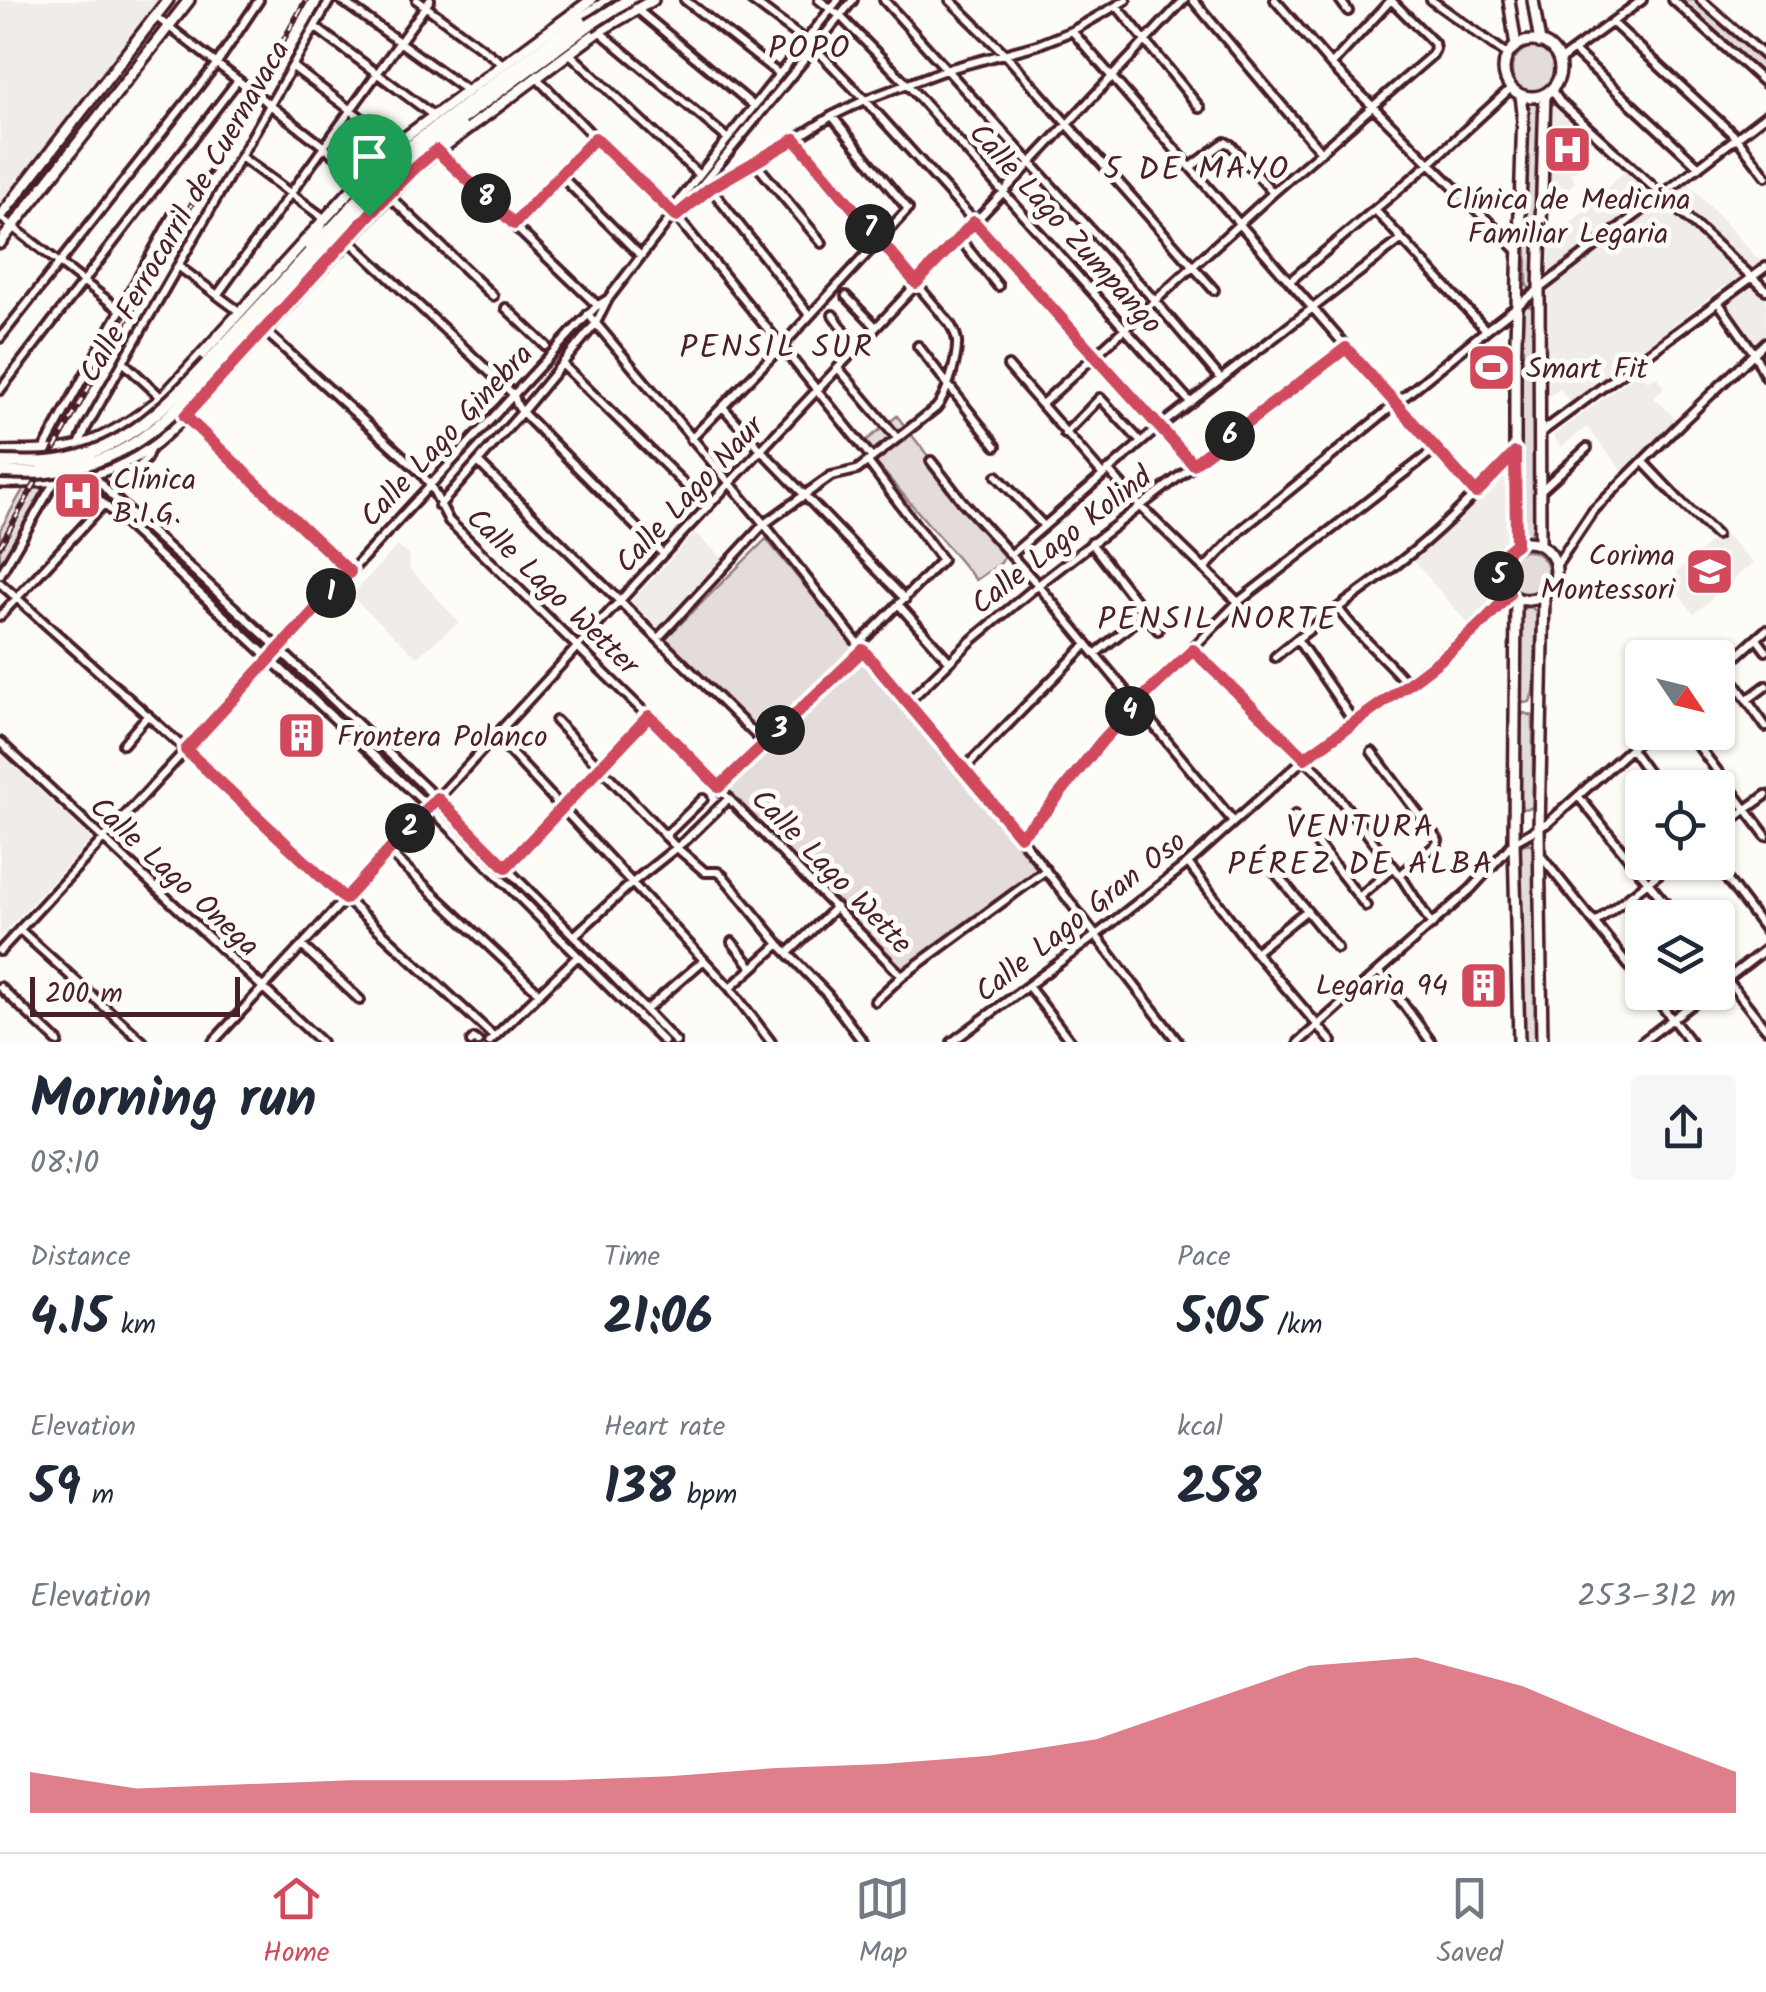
<!DOCTYPE html>
<meta charset="utf-8">
<style>
body{margin:0;font-family:Kalam,sans-serif;background:#f6f6f7;color:#1f2937;height:100vh;display:flex;flex-direction:column;font-size:38px;white-space:nowrap}
*{box-sizing:border-box;margin:0}
p{font-size:32px;color:#747a83}
.icon{flex:none;width:55px;height:55px;fill:none;stroke:currentColor;stroke-width:2;stroke-linecap:round;stroke-linejoin:round}
.map{position:relative;height:1042px;overflow:hidden}
.details{display:flex;flex-direction:column;background:#fff;flex:1}
.details>*{flex:none}
.needle{width:65px;rotate:125deg}
.controls{position:absolute;left:1625px;top:640px;display:grid;gap:20px}
.controls a{display:grid;place-items:center;width:110px;height:110px;border-radius:10px;background:#fff;box-shadow:0 2px 8px #0004;font-size:50px}
.scale{position:absolute;left:30px;bottom:25px;width:210px;box-sizing:border-box;padding-left:10px;border:5px solid #4a1f2b;border-top:0;font-size:28px;line-height:35px;white-space:nowrap;color:#4a1f2b;-webkit-text-stroke:8px #fdfcf7;paint-order:stroke}
.pin{position:absolute;display:grid;place-items:center;width:85px;height:85px;color:#fff;margin:-102px -42px;border-radius:50% 50% 50% 0;rotate:-45deg;box-shadow:0 0 10px #0007}
.pin .icon{rotate:45deg}
.km{position:absolute;width:50px;height:50px;margin:-25px;border-radius:50%;background:#222;color:#fff;font-size:28px;line-height:50px;text-align:center}
.round{display:grid;place-items:center;flex:none;width:105px;height:105px;border-radius:10px;background:#f6f6f7}
.head{display:flex;align-items:center;justify-content:space-between;height:170px;padding:0 30px}
h1{font-size:55px;font-weight:700;line-height:75px}
.stats{display:grid;grid-template-columns:repeat(3,1fr);gap:15px;height:170px;padding:10px 30px}
.stats div{display:grid;align-content:center}
.stats b{font-size:50px;font-weight:700}
.stats small{font-size:28px;font-weight:400}
.stats p{font-size:28px}
.chart{height:280px;padding:20px 30px}
.chart p{display:flex;justify-content:space-between}
.chart svg{width:100%;height:180px;margin-top:10px;fill:#d1495b;opacity:.7}
.tab-bar{display:flex;justify-content:space-around;align-items:center;height:140px;border-top:2px solid #e0e1e3;background:#fff;font-size:28px;color:#747a83}
.tab-bar a{display:grid;justify-items:center;gap:5px}
.tab-bar .active{color:#d1495b}
.map>svg:first-child{display:block}
.built{fill:#f0ece8}
.green{fill:#e3dcda;stroke:#967e82;stroke-width:2.5}
.lines{fill:none;stroke-linecap:round;stroke-linejoin:round}
.minor-casing{stroke:#4a1f2b;stroke-width:14}
.major-casing{stroke:#4a1f2b;stroke-width:16}
.highway-casing{stroke:#4a1f2b;stroke-width:18}
.minor{stroke:#fdfcf7;stroke-width:6}
.major{stroke:#fdfcf7;stroke-width:9}
.highway{stroke:#fdfcf7;stroke-width:10}
.rail-casing{stroke:#4a1f2b;stroke-width:6}
.rail{stroke:#fdfcf7;stroke-width:2.5;stroke-dasharray:8;stroke-linecap:butt}
.highway-bridge-casing{stroke:#4a1f2b;stroke-width:18;stroke-linecap:butt}
.highway-bridge{stroke:#fdfcf7;stroke-width:10}
.route-casing{stroke:#fff;stroke-width:20}
.route{stroke:#d1495b;stroke-width:12}
.labels{text-anchor:middle;stroke-width:10;stroke-linejoin:round;paint-order:stroke}
.poi-label{font-size:30px;fill:#4a1f2b;stroke:#fdfcf7;text-anchor:start}
.street-label{font-size:30px;fill:#4a1f2b;stroke:#fdfcf7}
.neighbourhood-label{font-size:32px;letter-spacing:2.5px;fill:#4a1f2b;stroke:#fdfcf7}
</style>
<div class="map">
<svg width="1766" height="1042" viewBox="0 0 1766 1042">
<rect width="100%" height="100%" fill="#fdfcf7"/>
<filter id="ink" filterUnits="userSpaceOnUse"><feTurbulence type="fractalNoise" baseFrequency=".01" numOctaves="2"/><feDisplacementMap in="SourceGraphic" scale="20" xChannelSelector="R" yChannelSelector="G"/><feConvolveMatrix kernelMatrix="1 2 1 2 8 2 1 2 1" color-interpolation-filters="sRGB"/></filter>
<g filter="url(#ink)">
<!-- built -->
<path class="built" d="M0 0H159L3 205 0 203Z
M1551 104 1574 126V130L1578 129 1590 139 1588 159 1576 171 1570 172 1576 182 1548 205 1547 140 1548 108Z
M1715 157 1716 159 1688 183 1763 264 1751 274 1666 195Z
M1625 171 1656 197 1550 279 1547 246Z
M1662 197 1748 275 1730 288 1726 285 1616 369 1610 365 1614 370 1572 404 1560 389 1549 396 1547 286Z
M1752 280 1766 294V339L1755 349 1720 303Z
M1639 372 1648 381 1656 376 1664 388 1654 398 1677 420 1624 473 1587 427 1561 447 1553 436Z
M1504 473H1508L1511 477 1509 535 1489 560 1488 581 1499 604 1470 626 1411 558Z
M1722 531 1753 562 1694 614 1668 581Z
M695 533 723 559 659 628 631 602Z
M397 546 410 556 409 568 459 622 417 657 351 596Z
M0 753 92 839 0 937Z"/>
<!-- green -->
<path class="green" d="M1676 0H1696L1766 62V78Z
M1512 70a23 23 0 1 1 46 0a23 23 0 1 1-46 0Z
M1525 98 1541 99 1537 282 1535 288 1531 290 1527 286Z
M1526 305 1534 308V521L1531 534 1524 536 1520 530 1522 310Z
M897 416 1005 555 1001 563 976 580 861 445Z
M46 485V486L0 571V530L25 486Z
M766 539 1040 872 903 974 724 790 771 745 664 640Z
M1506 572a21 21 0 1 1 42 0a21 21 0 1 1-42 0Z
M1531 607 1537 612 1534 688 1530 702 1524 703 1521 701 1520 693V617L1524 608Z
M1524 713 1533 716V805L1531 808 1522 809 1519 797V720Z
M1529 843 1534 849 1537 1042H1523L1520 850 1522 845Z"/>
<g class="lines">
<defs>
<path id="minor" d="M341 0 466 90
M417 0 503 64
M685 0 779 74
M751 0 815 48 865 100 1193 464
M819 0 840 16 907 84 1190 402
M884 0 1155 301 1221 379
M950 0 1005 54 1214 290
M1193 0 1321 152
M1275 0 1331 65 1518 251
M1340 0 1348 11
M1431 0 1508 55
M1673 0 1766 84
M1701 0 1766 57
M1117 6 1200 108
M638 10 754 106
M155 16 363 177
M1613 23 1737 138 1766 176
M315 27 434 116
M599 31 728 139
M1072 31 1435 449 1476 493
M1574 51 1699 167
M569 53 699 175
M1559 61 1642 0
M1331 65 1391 0
M293 67 396 144
M537 78 595 138 676 216 872 458
M1551 89 1560 102 1766 290
M437 152 598 306
M241 157 325 219
M756 164 822 243
M1191 167 1225 142 1231 145 1273 193
M560 175 641 256
M709 186 809 315
M389 196 493 296
M687 203 853 0
M1375 210 1486 330
M0 217 120 310
M669 220 710 188 756 164 832 116 865 100 948 69 1037 45 1072 31 1126 0
M514 224 595 138
M959 238 998 286
M348 239 514 395 517 405 522 412 663 554
M178 266 240 312
M1290 281 1430 163 1511 88
M218 294 430 0
M846 296 876 327
M1718 302 1754 353 1766 377
M506 308 546 346
M588 314 764 524 863 650 1020 837 1178 1042
M833 315 857 348
M265 331 421 473 431 486 449 521 649 717 902 976
M0 338 217 63 259 0
M918 346 996 446
M123 362 162 398
M562 364 708 507
M1008 366 1102 474
M838 368 897 438
M0 390 238 80
M1042 404 1273 193 1432 55 1435 49 1434 43 1391 0
M723 407 761 450 905 599
M185 416 350 572
M1065 434 1100 398 1141 442
M1539 434 1766 267
M691 439 781 347 908 209 832 116
M79 445 86 428 123 362 330 0
M43 451 174 213
M931 461 962 501 1038 585 1233 821
M85 462 92 473 112 496 278 648 437 799 574 936 676 1042
M478 462 765 744
M1643 462 1679 500 1716 535
M1108 470 1140 506 1238 602
M997 476 1044 526
M76 478 429 807 664 1042
M1540 491 1587 448
M112 496 146 459 151 447
M439 506 522 412 596 323 608 299 668 221 672 211 682 197 838 0
M1091 543 1158 630
M1012 554 1160 426 1402 239
M1556 566 1592 512 1682 422 1766 342
M1204 569 1241 530 1486 330 1766 115
M0 575 55 481
M0 583 186 750 493 1036
M899 605 949 661
M1338 608C1358 637 1385 657 1407 684
M0 616 103 505
M659 637 764 524 831 476 857 470 936 408C947 396 958 357 957 341 956 333 953 330 950 324L795 139
M1297 639 1354 722
M1757 639 1766 651
M859 644 942 560 868 462
M1193 650 1320 774 1400 875 1432 925
M1095 654 1145 614
M1275 657C1315 623 1359 594 1400 562 1442 530 1478 491 1514 454
M1724 668 1766 727
M1718 673 1766 630
M1747 700 1766 686
M907 703 972 640 1038 585 1346 348
M556 721 677 848 705 872H718L723 876 779 944 827 994 863 1042
M1688 732 1766 836
M495 736 730 988 771 1042
M0 742 321 1042
M123 744 148 715
M1631 749 1659 788
M1372 752 1438 840 1437 844 1400 875
M964 769 1087 644
M719 787 863 650
M1579 797 1677 918
M1295 815 1366 906
M1718 830 1766 795
M665 836 703 799
M1020 837 1046 811 1102 741 1238 602 1434 450
M389 852 539 993
M1540 855 1642 982
M1263 857 1337 948
M1714 862 1766 931
M1188 863 1255 952 1332 1042
M506 867 649 717
M1359 897 1394 867
M1596 922 1674 862
M20 930 143 1042
M574 936 632 883 686 840 729 798
M732 942 752 967
M302 946 360 1000
M0 951 580 323 598 305 608 299
M1255 952 1306 911
M788 953 836 907
M1718 968 1766 1029
M1379 971 1431 1042
M1028 986 1071 1042
M1718 986 1766 949
M0 987 58 1042
M730 988 779 944
M1651 992 1690 1042
M875 1001 902 976 1046 870
M646 1010 704 960
M213 1042 663 554 1184 0
M471 1042 474 1039 478 1042
M489 1042 578 956
M952 1042 1095 936 1188 863 1305 758 1407 684 1487 620 1509 594
M1299 1042 1471 889 1514 842 1548 823 1649 732
M1642 1042 1708 992"/>
<path id="major" d="M1509 0 1516 46
M1533 0 1540 43
M1504 69a28 28 0 1 1 56 0a28 28 0 1 1-56 0Z
M0 217 168 0
M0 243 189 0
M0 452C26 451 54 453 79 446 110 437 136 418 162 398L363 177 396 144 591 0
M0 482C44 483 90 480 130 460 151 450 168 432 185 416L414 169 599 31 653 0
M1498 571a29 29 0 1 1 58 0a29 29 0 1 1-58 0Z
M1515 544V372L1523 113 1521 95
M1540 544 1539 290 1545 94
M1516 598 1514 842 1519 1042
M1542 1042 1539 829 1544 595"/>
<path id="highway" d="M444 144 461 126
M309 245 321 224
M316 265 339 250
M207 363 402 152 583 17 610 0
M214 369 409 158 589 25"/>
</defs>
<!-- minor casing -->
<use href="#minor" class="minor-casing"/>
<!-- major casing -->
<use href="#major" class="major-casing"/>
<!-- highway casing -->
<use href="#highway" class="highway-casing"/>
<!-- minor -->
<use href="#minor" class="minor"/>
<!-- major -->
<use href="#major" class="major"/>
<!-- highway -->
<use href="#highway" class="highway"/>
<defs>
<path id="rail" d="M0 546 306 0"/>
</defs>
<!-- rail casing -->
<use href="#rail" class="rail-casing"/>
<!-- rail -->
<use href="#rail" class="rail"/>
<defs>
<path id="highway-bridge" d="M589 25 628 0
M0 462C15 462 31 463 47 462 116 457 163 411 207 363
M0 472C15 472 32 474 47 472 126 464 163 425 214 369"/>
</defs>
<!-- highway-bridge casing -->
<use href="#highway-bridge" class="highway-bridge-casing"/>
<!-- highway-bridge -->
<use href="#highway-bridge" class="highway-bridge"/>
</g>
</g>
<g class="lines" filter="url(#ink)">
<defs>
<path id="route" d="M595 138 676 216 710 188 795 139 916 283 974 222 1193 464 1346 348 1476 493 1515 453 1516 544C1496 557 1493 577 1509 594 1457 657 1371 709 1305 758L1193 650 1136 704 1102 741 1046 811 1020 836 863 650 719 787 649 716 506 867 437 798 345 899 186 750 350 572 185 416 383 200 414 169 436 150 514 224Z"/>
</defs>
<!-- route casing -->
<use href="#route" class="route-casing"/>
<!-- route -->
<use href="#route" class="route"/>
</g>
<!-- icons -->
<defs>
<symbol id="hospital-square" viewBox="-11 -11 22 22"><rect x="-9" y="-9" width="18" height="18" rx="4" fill="#d1495b" stroke="#fdfcf7"/><path d="M-5-5h3v3.5h4V-5h3V5h-3V1.5h-4V5h-3Z" fill="#fff"/></symbol>
<symbol id="stadium-square" viewBox="-11 -11 22 22"><rect x="-9" y="-9" width="18" height="18" rx="4" fill="#d1495b" stroke="#fdfcf7"/><path d="M0-5a6.5 5 0 1 0 0 10a6.5 5 0 1 0 0-10ZM-3.5-1.8h7v3.6h-7Z" fill="#fff"/></symbol>
<symbol id="school-square" viewBox="-11 -11 22 22"><rect x="-9" y="-9" width="18" height="18" rx="4" fill="#d1495b" stroke="#fdfcf7"/><path d="M0-5L7-2L0 1L-7-2ZM-4 1L0 2.5L4 1V4Q0 6-4 4Z" fill="#fff"/></symbol>
<symbol id="building-square" viewBox="-11 -11 22 22"><rect x="-9" y="-9" width="18" height="18" rx="4" fill="#d1495b" stroke="#fdfcf7"/><path d="M-4-6H4V6H1V3H-1V6H-4ZM-2.5-4.3h1.7v1.8h-1.7ZM.8-4.3h1.7v1.8H.8ZM-2.5-1h1.7V.8h-1.7ZM.8-1h1.7V.8H.8Z" fill="#fff"/></symbol>
</defs>
<g fill-rule="evenodd">
<use href="#hospital-square" x="1540" y="122" width="55" height="55"/>
<use href="#stadium-square" x="1464" y="340" width="55" height="55"/>
<use href="#hospital-square" x="50" y="468" width="55" height="55"/>
<use href="#school-square" x="1682" y="544" width="55" height="55"/>
<use href="#building-square" x="274" y="708" width="55" height="55"/>
<use href="#building-square" x="1456" y="958" width="55" height="55"/>
</g>
<g class="labels">
<!-- poi labels -->
<g class="poi-label">
<text x="1568" y="209" text-anchor="middle">Clínica de Medicina<tspan x="1568" dy="34">Familiar Legaria</tspan></text>
<text x="1526" y="378">Smart Fit</text>
<text x="113" y="489">Clínica<tspan x="113" dy="34">B.I.G.</tspan></text>
<text x="1675" y="565" text-anchor="end">Corima<tspan x="1675" dy="34">Montessori</tspan></text>
<text x="337" y="746">Frontera Polanco</text>
<text x="1448" y="995" text-anchor="end">Legaria 94</text>
</g>
<!-- street labels -->
<g class="street-label">
<text transform="translate(184 211) rotate(-60)" y="10">Calle Ferrocarril de Cuernavaca</text>
<text transform="translate(1066 228) rotate(48)" y="10">Calle Lago Zumpango</text>
<text transform="translate(446 435) rotate(-47)" y="10">Calle Lago Ginebra</text>
<text transform="translate(689 494) rotate(-47)" y="10">Calle Lago Naur</text>
<text transform="translate(1061 540) rotate(-38)" y="10">Calle Lago Kolind</text>
<text transform="translate(553 591) rotate(44)" y="10">Calle Lago Wetter</text>
<text transform="translate(832 871) rotate(46)" y="10">Calle Lago Wette</text>
<text transform="translate(175 876) rotate(43)" y="10">Calle Lago Onega</text>
<text transform="translate(1080 916) rotate(-38)" y="10">Calle Lago Gran Oso</text>
</g>
<!-- neighbourhood labels -->
<g class="neighbourhood-label">
<text x="810" y="58">POPO</text>
<text x="1197" y="179">5 DE MAYO</text>
<text x="777" y="357">PENSIL SUR</text>
<text x="1218" y="629">PENSIL NORTE</text>
<text x="1361" y="837">VENTURA<tspan x="1361" dy="37">PÉREZ DE ALBA</tspan></text>
</g>
</g>
</svg>
<div class="controls">
<a><svg class="needle" viewBox="-14 -14 28 28"><path d="M0-13l5 13h-10z" fill="#e53935"/><path d="M0 13l5-13h-10z" fill="#747a83"/></svg></a>
<a><svg class="icon" aria-label="locate" viewBox="0 0 24 24"><circle cx="12" cy="12" r="6"/><path d="M12 2v4M12 18v4M2 12h4M18 12h4"/></svg></a>
<a><svg class="icon" aria-label="layers" viewBox="0 0 24 24"><path d="M12 4l9 5-9 5-9-5zM3 14l9 5 9-5"/></svg></a>
</div>
<div class="scale">200 m</div>
<div class="pin" style="left:369px;top:216px;background:#1e9e55"><svg class="icon" aria-label="arrive" viewBox="0 0 24 24"><path d="M6 21V4h12l-3 4 3 4H6"/></svg></div>
<b class="km" style="left:331px;top:593px">1</b>
<b class="km" style="left:410px;top:828px">2</b>
<b class="km" style="left:780px;top:730px">3</b>
<b class="km" style="left:1130px;top:711px">4</b>
<b class="km" style="left:1499px;top:576px">5</b>
<b class="km" style="left:1230px;top:436px">6</b>
<b class="km" style="left:870px;top:229px">7</b>
<b class="km" style="left:486px;top:198px">8</b>
</div>
<section class="details">
<div class="head"><div><h1>Morning run</h1><p>08:10</p></div><a class="round"><svg class="icon" aria-label="share" viewBox="0 0 24 24"><path d="M12 15V3M7 8l5-5 5 5M5 13v7h14v-7"/></svg></a></div>
<div class="stats">
<div><p>Distance</p><b>4.15<small> km</small></b></div>
<div><p>Time</p><b>21:06</b></div>
<div><p>Pace</p><b>5:05<small> /km</small></b></div>
</div>
<div class="stats">
<div><p>Elevation</p><b>59<small> m</small></b></div>
<div><p>Heart rate</p><b>138<small> bpm</small></b></div>
<div><p>kcal</p><b>258</b></div>
</div>
<div class="chart"><p><span>Elevation</span>253–312 m</p>
<svg viewBox="0 0 160 44" preserveAspectRatio="none"><path d="M0 44V34L10 38L20 37L30 36L40 36L50 36L60 35L70 33L80 32L90 30L100 26L110 17L120 8L130 6L140 13L150 24L160 34V44z"/></svg>
</div>
</section>
<nav class="tab-bar">
<a class="active"><svg class="icon" aria-label="home" viewBox="0 0 24 24"><path d="M3 11l9-7 9 7M6 9v11h12V9"/></svg>Home</a>
<a><svg class="icon" aria-label="map" viewBox="0 0 24 24"><path d="M3 6l6-2 6 2 6-2v14l-6 2-6-2-6 2zM9 4v14M15 6v14"/></svg>Map</a>
<a><svg class="icon" aria-label="saved" viewBox="0 0 24 24"><path d="M7 4h10v16l-5-4-5 4z"/></svg>Saved</a>
</nav>
